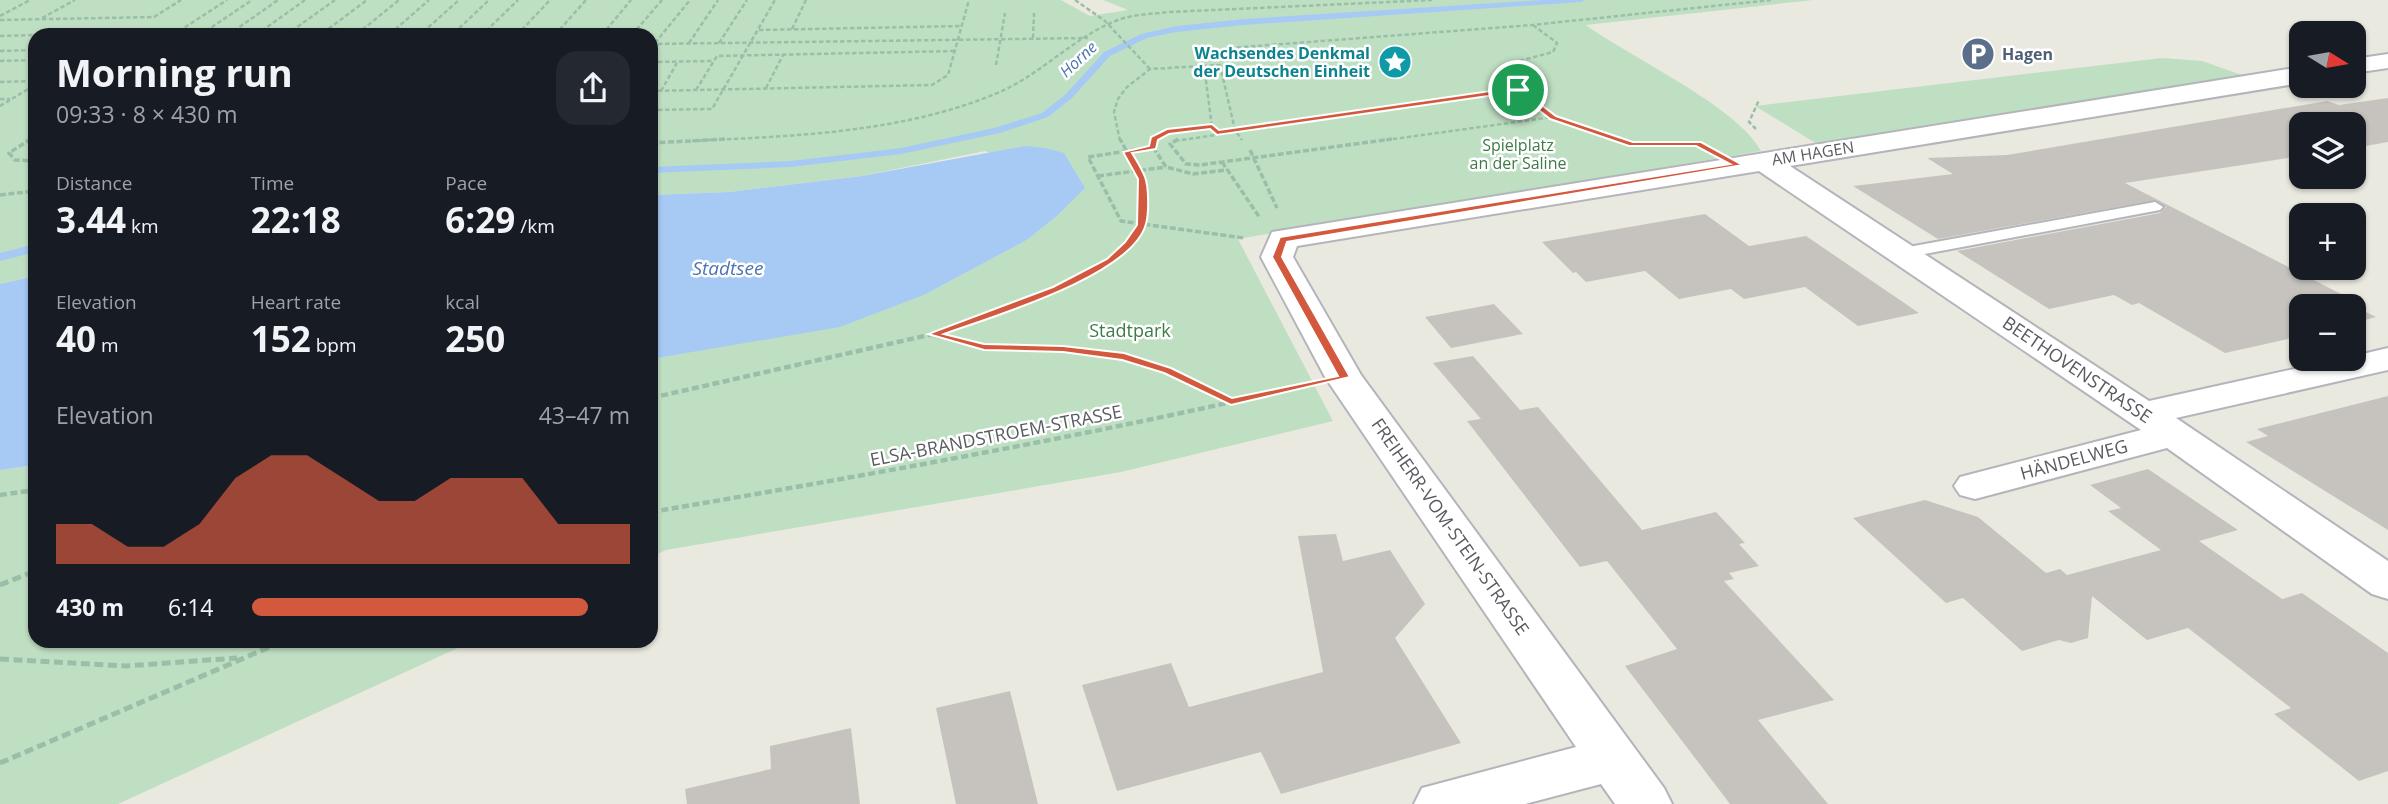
<!DOCTYPE html>
<meta charset="utf-8">
<style>
body{margin:0;font-family:"Open Sans",sans-serif;background:#242831;color:#f1f3f6;height:100vh;display:flex;flex-direction:column;font-size:26px;white-space:nowrap}
*{box-sizing:border-box;margin:0}
p{font-size:23px;color:#9ea1a6}
.icon{flex:none;width:38px;height:38px;fill:none;stroke:currentColor;stroke-width:2;stroke-linecap:round;stroke-linejoin:round}
.map{position:relative;flex:1;overflow:hidden}
.sheet{position:absolute;left:28px;top:28px;width:630px;height:620px;display:flex;flex-direction:column;background:#171b24;border-radius:21px;box-shadow:0 2px 5px #0004}
.sheet>*{flex:none}
.needle{width:46px;rotate:101deg}
.buttons{position:absolute;left:2289px;top:21px;display:grid;gap:14px}
.buttons a{display:grid;place-items:center;width:77px;height:77px;border-radius:14px;background:#171b24;box-shadow:0 2px 5px #0004;font-size:35px}
.pin{position:absolute;display:grid;place-items:center;width:60px;height:60px;color:#fff;margin:-30px;border:4px solid #fff;border-radius:50%;box-shadow:0 2px 7px #0007}
.round{display:grid;place-items:center;flex:none;width:74px;height:74px;border-radius:21px;background:#242831}
.overview{display:flex;align-items:center;justify-content:space-between;height:119px;padding:0 28px}
h1{font-size:38px;font-weight:700;line-height:52px}
.stats{display:grid;grid-template-columns:repeat(3,1fr);gap:10px;height:119px;padding:7px 28px}
.stats div{display:grid;align-content:center}
.stats b{font-size:35px;font-weight:700}
.stats small{font-size:19px;font-weight:400}
.stats p{font-size:19px}
.chart{height:196px;padding:14px 28px}
.chart p{display:flex;justify-content:space-between}
.chart svg{width:100%;height:126px;margin-top:7px;fill:#d3593e;opacity:.7}
ul{padding:0 28px;list-style:none;font-size:23px}
li{display:grid;grid-template-columns:112px 84px 1fr;align-items:center;height:52px}
li i{height:18px;border-radius:9px;background:#d3593e}
.map>svg:first-child{display:block}
.green{fill:#bfdfc3}
.water{fill:#a7caf4}
.lines{fill:none;stroke-linecap:round;stroke-linejoin:round}
.stream{fill:#a7caf4;fill-rule:evenodd}
.building{fill:#c6c3be}
.lane-casing{stroke:#b3b5ba;stroke-width:4}
.street-casing{stroke:#b3b5ba;stroke-width:4}
.path-far3{stroke:#9abfa8;stroke-width:2.5;stroke-dasharray:4.5 2.5;stroke-linecap:butt}
.path-far2{stroke:#9abfa8;stroke-width:3.5;stroke-dasharray:6 2.5;stroke-linecap:butt}
.path-far1{stroke:#9abfa8;stroke-width:4.5;stroke-dasharray:7 3.5;stroke-linecap:butt}
.path{stroke:#9abfa8;stroke-width:5;stroke-dasharray:9 4.5;stroke-linecap:butt}
.lane{fill:#fff;fill-rule:evenodd}
.street{fill:#fff;fill-rule:evenodd}
.route{fill:#d3593e;stroke:#fff;stroke-width:2;fill-rule:evenodd}
.labels{text-anchor:middle;stroke-width:5;stroke-linejoin:round;paint-order:stroke}
.far-culture-label{font-size:16px;font-weight:bold;fill:#0d838f;stroke:#fff;text-anchor:end}
.far-service-label{font-size:16px;font-weight:bold;fill:#4e5e75;stroke:#fff;text-anchor:start}
.far-water-label{font-size:16px;font-style:italic;fill:#4e75b3;stroke:#fff}
.far-park-label{font-size:16px;fill:#3d7b46;stroke:#fff}
.far-street-label{font-size:16px;fill:#595b60;stroke:#fff}
.park-label{font-size:18px;fill:#3d7b46;stroke:#fff}
.street-label{font-size:18px;fill:#595b60;stroke:#fff}
.water-label{font-size:19px;font-style:italic;fill:#4e75b3;stroke:#fff}
</style>
<div class="map">
<svg width="2388" height="804" viewBox="0 0 2388 804">
<rect width="100%" height="100%" fill="#eae9e0"/>
<!-- green -->
<path class="green" d="M0 0H1061L1090 16 1128 10 1103 0H1813L1586 25C1631 58 1737 106 1761 151L1238 239 1333 421 1121 472 666 550 651 557V359L926 294 1027 240 1057 216 1084 188 985 151 862 176 729 192 651 195V35H35V276L0 284Z
M2162 58 2202 61 2245 76 1817 144 1755 106Z
M35 465V640L473 641 118 804H0V470Z"/>
<!-- water -->
<path class="water" d="M1025 146 1046 148 1064 153 1085 188 1057 216 1027 240 926 294 840 327 651 359V195L729 192 862 176Z
M35 276V465L0 470V284Z"/>
<g class="lines">
<!-- stream -->
<path class="stream" d="M1543 0H1585L1581 2 1244 25 1176 32 1147 38 1110 56 1072 98 1048 117 1000 133 901 154 791 167 651 173V167L791 161 901 148 994 128 1042 113 1066 94 1104 52 1141 34 1176 26 1244 19Z
M35 244V252L0 261V253Z"/>
</g>
<!-- building -->
<path class="building" d="M2388 98V142L2354 148V124H2301V156L2125 183 2343 295 2336 297 2376 317 2354 323V306H2301V336L2225 353 2139 303 2132 305 2114 295 2049 309 1957 251 2160 213 2166 207 2156 200 1938 239 1853 186 1953 174 1927 158 2007 155 2327 101 2339 105Z
M1705 214 1749 246 1806 236 1919 313 1858 326 1805 287 1744 299 1731 289 1679 299 1645 271 1586 282 1576 272 1573 273 1542 242Z
M1494 304 1523 334 1451 348 1425 317Z
M1473 356 1520 410 1538 407 1642 530 1716 512 1745 543 1739 544 1759 566 1729 573 1734 579 1724 581 1834 700 1758 720 1828 804H1730L1625 666 1677 649 1607 561 1580 567 1467 421 1481 419 1433 363Z
M2388 396V530L2246 442 2268 436 2257 429Z
M2148 469 2238 530 2199 541 2282 599 2302 593 2388 653V771L2359 781 2274 714 2291 708 2188 628 2147 640 2092 596 2088 638 2071 643 2059 640 2022 651 1963 598 1946 603 1853 518 1925 500 1978 517 2046 573 2060 569 2067 575 2161 550 2108 511 2121 508 2090 485Z
M1336 534 1343 561 1390 550 1425 604 1395 638 1461 743 1281 794 1261 752 1117 791 1082 685 1171 663 1189 707 1323 672 1298 536Z
M1010 691 1038 804H956L936 708Z
M851 728 860 804H687L685 789 771 769 770 746Z"/>
<g class="lines">
<defs>
<path id="lane" d="M2155 202 2163 207 2160 210 1903 258 1895 253 1903 248Z"/>
<path id="street" d="M2388 54V68L2354 73V59Z
M2301 67V83L1790 166 2149 401 2339 359H2354V356L2388 348V370L2176 418 2388 561V599L2372 594 2167 448 1975 499 1960 495 1954 486 1960 477 2141 430 1759 171 1297 246 1293 257 1361 375 1664 788 1672 804H1615L1601 784 1525 804H1414L1422 788 1576 747 1325 377 1261 257 1272 232Z"/>
</defs>
<!-- lane casing -->
<use href="#lane" class="lane-casing"/>
<!-- street casing -->
<use href="#street" class="street-casing"/>
<!-- path-far3 -->
<path class="path-far3" d="M1075 0 1105 21 1150 69
M0 16 30 0
M42 18 75 0
M0 20 154 17 181 0
M1533 25 1557 43 1553 52 1519 61 1521 80 1518 90 1553 117 1622 141
M792 29 806 0
M759 30 962 26
M486 31 518 0
M423 32 459 0
M323 33 367 0
M454 33 489 0
M357 34 399 0
M390 34 429 0
M43 35 123 33 120 35
M173 35 227 0
M200 35 252 0
M228 35 278 0
M256 35 305 0
M286 35 335 0
M313 35 520 32
M517 35 550 0
M555 35 586 0
M602 35 631 0
M632 35 662 0
M0 36 35 35
M1033 38 1034 13
M655 43 690 0
M689 43 718 0
M719 43 747 0
M651 44 1088 38
M0 51 35 50
M0 61 35 60
M651 62 713 61
M996 65 1005 13
M1220 65 1235 130 1242 140
M1204 66 1212 127
M0 82 35 81
M766 88 783 55
M696 90 717 56 955 51
M651 91 932 85 948 75 969 0
M661 91 677 63
M0 99H10
M0 106 35 85
M651 110 712 109 775 0
M1756 129 1749 122 1759 100
M26 141 35 137
M692 141C794 136 900 133 995 94 1040 76 1073 37 1118 20 1135 14 1152 14 1170 12L1432 0
M1120 141 1114 112 1118 99 1127 87 1150 69 1220 65 1218 54 1230 48 1532 25 1771 0
M1154 141 1167 132 1212 126
M1175 141 1518 90
M1379 141 1553 117"/>
<!-- path-far2 -->
<path class="path-far2" d="M31 139 9 153 15 160 35 161
M1154 139 1153 147 1166 167 1193 174 1227 170
M1178 139 1170 144 1186 164 1200 165 1392 139
M1617 139 1646 145
M651 143 727 139
M1153 147 1088 157 1121 221 1244 238
M1250 150 1277 208
M1222 162 1260 218
M1098 176 1166 167
M0 195 35 191
M985 315 1056 289 1110 261 1129 244 1141 225 1142 179 1120 139"/>
<!-- path-far1 -->
<path class="path-far1" d="M934 335 984 347 1063 349 1124 357 1168 370 1231 401
M651 398 933 334 990 313
M0 495 35 490
M651 512C869 475 1087 436 1302 386"/>
<!-- path -->
<path class="path" d="M0 585 35 571
M0 659 126 666 237 658
M0 763 286 640"/>
<!-- lane -->
<use href="#lane" class="lane"/>
<!-- street -->
<use href="#street" class="street"/>
</g>
<!-- route -->
<path class="route" d="M1518 87 1556 116 1633 142H1701L1743 165 1287 242 1282 257 1350 377 1231 405 1164 373 1122 360 1063 352 984 350 928 334 1053 287 1107 259 1125 242 1137 225 1138 179 1123 152 1149 146 1151 137 1167 129 1212 124 1219 130ZM1516 92 1550 119 1629 146H1696L1730 164 1280 237 1272 257 1338 376 1232 398 1171 368 1124 353 1063 346 984 344 944 334C991 317 1132 276 1146 224 1149 214 1149 187 1145 177 1142 169 1137 161 1132 153L1156 149 1158 140 1169 134 1210 129 1217 135Z"/>
<!-- icons -->
<defs>
<symbol id="parking-disc" viewBox="-11 -11 22 22"><circle r="9.5" fill="#5c6f8a" stroke="#fff"/><path d="M-3.5-5.5H1a3.5 3.5 0 0 1 0 7H-1V5.5H-3.5ZM-1-3.4V-.6H.8a1.4 1.4 0 0 0 0-2.8Z" fill="#fff"/></symbol>
<symbol id="sight-disc" viewBox="-11 -11 22 22"><circle r="9.5" fill="#0f9aa8" stroke="#fff"/><path d="M0-6L1.8-2.2L6-1.7L2.9 1.2L3.7 5.4L0 3.3L-3.7 5.4L-2.9 1.2L-6-1.7L-1.8-2.2Z" fill="#fff"/></symbol>
</defs>
<g fill-rule="evenodd">
<use href="#parking-disc" x="1959" y="35" width="38" height="38"/>
<use href="#sight-disc" x="1376" y="43" width="38" height="38"/>
</g>
<g class="labels">
<!-- far-culture labels -->
<g class="far-culture-label">
<text x="1370" y="59">Wachsendes Denkmal<tspan x="1370" dy="18">der Deutschen Einheit</tspan></text>
</g>
<!-- far-service labels -->
<g class="far-service-label">
<text x="2002" y="60">Hagen</text>
</g>
<!-- far-water labels -->
<g class="far-water-label">
<text transform="translate(1078 59) rotate(-43)" y="6">Horne</text>
</g>
<!-- far-park labels -->
<g class="far-park-label">
<text x="1518" y="151">Spielplatz<tspan x="1518" dy="18">an der Saline</tspan></text>
</g>
<!-- far-street labels -->
<g class="far-street-label">
<text transform="translate(1813 153) rotate(-9)" y="6">AM HAGEN</text>
</g>
<!-- park labels -->
<g class="park-label">
<text x="1130" y="337">Stadtpark</text>
</g>
<!-- street labels -->
<g class="street-label">
<text transform="translate(2077 370) rotate(34)" y="6">BEETHOVENSTRASSE</text>
<text transform="translate(996 436) rotate(-11)" y="6">ELSA-BRANDSTROEM-STRASSE</text>
<text transform="translate(2074 460) rotate(-15)" y="6">HÄNDELWEG</text>
<text transform="translate(1450 527) rotate(55)" y="6">FREIHERR-VOM-STEIN-STRASSE</text>
</g>
<!-- water labels -->
<g class="water-label">
<text x="728" y="275">Stadtsee</text>
</g>
</g>
</svg>
<div class="buttons">
<a><svg class="needle" viewBox="-14 -14 28 28"><path d="M0-13l5 13h-10z" fill="#e53935"/><path d="M0 13l5-13h-10z" fill="#9ea1a6"/></svg></a>
<a><svg class="icon" aria-label="layers" viewBox="0 0 24 24"><path d="M12 4l9 5-9 5-9-5zM3 14l9 5 9-5"/></svg></a>
<a>+</a>
<a>−</a>
</div>
<div class="pin" style="left:1518px;top:90px;background:#1e9e55"><svg class="icon" aria-label="arrive" viewBox="0 0 24 24"><path d="M6 21V4h12l-3 4 3 4H6"/></svg></div>
<section class="sheet">
<div class="overview"><div><h1>Morning run</h1><p>09:33 · 8 × 430 m</p></div><a class="round"><svg class="icon" aria-label="share" viewBox="0 0 24 24"><path d="M12 15V3M7 8l5-5 5 5M5 13v7h14v-7"/></svg></a></div>
<div class="stats">
<div><p>Distance</p><b>3.44<small> km</small></b></div>
<div><p>Time</p><b>22:18</b></div>
<div><p>Pace</p><b>6:29<small> /km</small></b></div>
</div>
<div class="stats">
<div><p>Elevation</p><b>40<small> m</small></b></div>
<div><p>Heart rate</p><b>152<small> bpm</small></b></div>
<div><p>kcal</p><b>250</b></div>
</div>
<div class="chart"><p><span>Elevation</span>43–47 m</p>
<svg viewBox="0 0 160 44" preserveAspectRatio="none"><path d="M0 44V30L10 30L20 38L30 38L40 30L50 14L60 6L70 6L80 14L90 22L100 22L110 14L120 14L130 14L140 30L150 30L160 30V44z"/></svg>
</div>
<ul>
<li><b>430 m</b>6:14<i style="width:89%"></i></li>
</ul>
</section>
</div>
